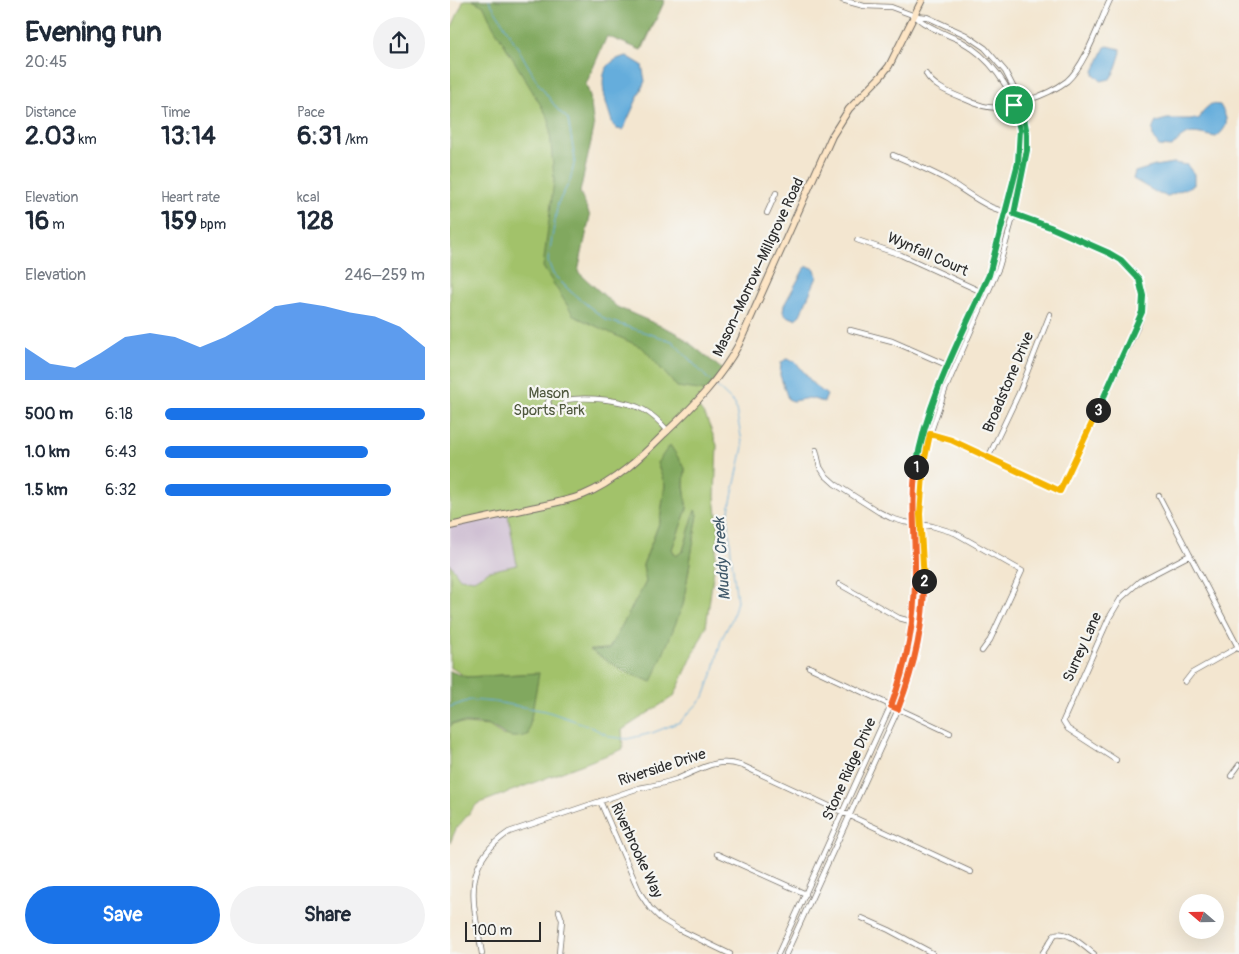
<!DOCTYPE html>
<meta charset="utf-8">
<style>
body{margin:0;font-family:Pangolin,sans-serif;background:#f2f2f3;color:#1f2937;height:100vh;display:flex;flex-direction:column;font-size:19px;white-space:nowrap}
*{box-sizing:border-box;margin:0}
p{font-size:16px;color:#747a83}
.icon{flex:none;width:28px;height:28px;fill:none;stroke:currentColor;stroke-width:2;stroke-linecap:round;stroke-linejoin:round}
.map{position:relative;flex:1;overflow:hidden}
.panel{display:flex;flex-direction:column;background:#fff;width:450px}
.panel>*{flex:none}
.needle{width:32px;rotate:290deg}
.fabs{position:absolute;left:729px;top:894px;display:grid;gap:10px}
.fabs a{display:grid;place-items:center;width:45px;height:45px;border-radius:50%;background:#fff;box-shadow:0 5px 20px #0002;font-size:25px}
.scale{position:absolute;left:15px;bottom:12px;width:76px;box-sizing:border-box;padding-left:5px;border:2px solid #2b2b2b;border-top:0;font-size:14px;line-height:18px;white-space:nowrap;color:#2b2b2b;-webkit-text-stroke:4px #f6f6f2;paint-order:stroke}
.pin{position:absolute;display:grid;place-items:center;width:42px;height:42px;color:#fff;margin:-21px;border:2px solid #fff;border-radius:50%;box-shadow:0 1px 5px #0007}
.km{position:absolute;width:25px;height:25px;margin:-12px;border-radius:50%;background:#222;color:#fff;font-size:14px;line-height:25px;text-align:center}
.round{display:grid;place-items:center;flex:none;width:52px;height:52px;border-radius:26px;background:#f2f2f3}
.head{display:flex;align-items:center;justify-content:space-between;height:85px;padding:0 25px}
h1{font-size:28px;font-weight:800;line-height:38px}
.figures{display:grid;grid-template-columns:repeat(3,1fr);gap:8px;height:85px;padding:5px 25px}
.figures div{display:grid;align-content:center}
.figures b{font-size:25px;font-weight:800}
.figures small{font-size:14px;font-weight:400}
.figures p{font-size:14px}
.chart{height:140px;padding:10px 25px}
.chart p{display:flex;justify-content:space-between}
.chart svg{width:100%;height:90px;margin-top:5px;fill:#1a73e8;opacity:.7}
.primary-button{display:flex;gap:10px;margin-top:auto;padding:10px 25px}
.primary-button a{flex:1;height:58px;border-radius:30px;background:#1a73e8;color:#fff;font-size:20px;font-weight:800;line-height:58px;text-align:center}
.primary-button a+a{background:#f2f2f3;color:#1f2937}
ul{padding:0 25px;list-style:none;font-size:16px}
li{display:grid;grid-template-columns:80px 60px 1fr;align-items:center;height:38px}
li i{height:12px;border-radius:6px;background:#1a73e8}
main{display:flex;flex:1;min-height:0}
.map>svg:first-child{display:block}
.industrial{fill:#cebed2}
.green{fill:#a2c26b;stroke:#66764b;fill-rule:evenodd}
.forest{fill:#81a85f;stroke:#566a45}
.water{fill:#65addc;stroke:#486c84}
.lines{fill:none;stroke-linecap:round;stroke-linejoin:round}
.stream{stroke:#65addc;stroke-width:1}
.street-casing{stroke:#716c65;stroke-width:6}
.secondary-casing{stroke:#716c65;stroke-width:8}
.street{stroke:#fff;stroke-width:4.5}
.secondary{stroke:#fde5c5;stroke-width:6}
.split-1-casing{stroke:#fff;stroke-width:10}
.split-2-casing{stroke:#fff;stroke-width:10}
.split-3-casing{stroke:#fff;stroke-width:10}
.split-4-casing{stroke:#fff;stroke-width:10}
.split-1{stroke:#22a559;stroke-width:6}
.split-2{stroke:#f0652b;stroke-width:6}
.split-3{stroke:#f5b400;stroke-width:6}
.split-4{stroke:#22a559;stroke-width:6}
.labels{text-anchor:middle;stroke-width:4.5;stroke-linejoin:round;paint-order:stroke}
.street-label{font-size:15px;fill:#2b2b2b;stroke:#f6f6f2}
.park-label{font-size:15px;fill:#4f583e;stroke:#f6f6f2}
.water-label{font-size:16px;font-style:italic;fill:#3f5869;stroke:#f6f6f2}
</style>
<main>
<section class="panel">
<div class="head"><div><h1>Evening run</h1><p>20:45</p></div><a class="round"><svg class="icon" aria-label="share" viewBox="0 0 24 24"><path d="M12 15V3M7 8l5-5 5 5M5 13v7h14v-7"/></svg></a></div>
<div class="figures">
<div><p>Distance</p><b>2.03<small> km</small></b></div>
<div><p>Time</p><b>13:14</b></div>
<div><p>Pace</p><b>6:31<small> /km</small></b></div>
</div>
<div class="figures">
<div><p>Elevation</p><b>16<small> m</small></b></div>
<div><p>Heart rate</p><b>159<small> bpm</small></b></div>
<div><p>kcal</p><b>128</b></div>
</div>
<div class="chart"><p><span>Elevation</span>246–259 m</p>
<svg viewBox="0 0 160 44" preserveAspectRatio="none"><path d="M0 44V28L10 36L20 38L30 31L40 23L50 21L60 23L70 28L80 23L90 16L100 8L110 6L120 8L130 11L140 13L150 18L160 28V44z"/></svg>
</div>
<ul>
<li><b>500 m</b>6:18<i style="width:100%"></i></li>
<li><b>1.0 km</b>6:43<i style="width:78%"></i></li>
<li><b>1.5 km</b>6:32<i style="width:87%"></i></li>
</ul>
<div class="primary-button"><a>Save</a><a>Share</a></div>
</section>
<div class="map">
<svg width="789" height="954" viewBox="0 0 789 954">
<rect width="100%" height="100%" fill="#f6f6f2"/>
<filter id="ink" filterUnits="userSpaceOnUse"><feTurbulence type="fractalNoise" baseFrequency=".02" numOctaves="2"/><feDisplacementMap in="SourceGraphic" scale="10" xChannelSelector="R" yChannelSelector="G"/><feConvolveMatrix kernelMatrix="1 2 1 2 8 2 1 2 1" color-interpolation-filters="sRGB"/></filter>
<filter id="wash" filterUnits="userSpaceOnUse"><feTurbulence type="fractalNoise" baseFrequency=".0096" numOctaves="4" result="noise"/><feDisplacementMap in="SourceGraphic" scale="20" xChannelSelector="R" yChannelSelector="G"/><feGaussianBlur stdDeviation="1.12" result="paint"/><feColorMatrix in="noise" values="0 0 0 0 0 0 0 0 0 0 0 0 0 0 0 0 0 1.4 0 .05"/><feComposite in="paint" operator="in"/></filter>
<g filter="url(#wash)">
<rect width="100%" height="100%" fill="#f3e6d0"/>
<!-- industrial -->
<path class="industrial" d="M58 513 67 565 39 571 24 581 10 578 0 564V526Z"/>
<!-- green -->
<path class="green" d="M14 0H215L193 48 158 31 118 119 98 261 263 383 245 403 256 417 267 445 265 497 269 532 256 627 224 696 172 730 173 749 27 804 6 829 0 843V727L3 723 39 726 54 736 89 673 16 677 0 667V564L10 578 24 580 39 571 67 565 58 514 0 526V31ZM207 463 235 468 234 485 237 509 222 549 226 556 233 551 245 511 248 514 233 605 175 672 141 650 159 649 196 582 193 565 210 521 215 485Z"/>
<!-- forest -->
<path class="forest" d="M22 0H212L214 2 191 50 157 36 136 84 140 96 144 128 130 192 140 216 128 272 167 307 227 333 273 370 256 391 227 387 193 348 124 316 93 267 104 180 99 119 42 24 34 6Z
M220 445 235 468 234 485 237 509 222 549 226 556 233 551 245 510 248 514 233 605 202 682 175 672 140 650 159 649 196 582 193 565 210 521 215 485 207 463Z
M0 671 16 677 89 673 78 735C52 742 55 730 36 725 25 723 14 723 3 723L0 727Z"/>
<!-- water -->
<path class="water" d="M658 46 670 49 671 52 665 71 660 79 651 81 644 74V71L655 47Z
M177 56 192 65 195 81 173 130 167 129 163 125C156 101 139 63 177 56Z
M761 104 770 105C778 119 780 126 766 137 743 133 738 128 722 147L709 146C702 137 700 131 706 122L717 119H749L754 110Z
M723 163 737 165 744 174V185L718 196 709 194 683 179 685 172 705 166Z
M358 266 365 269 367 277 350 315 345 319 336 316 333 312 334 305 354 269Z
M336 359 345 361 364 385 377 395 374 402 359 398 343 401 338 399 330 375 331 363Z"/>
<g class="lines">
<!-- stream -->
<path class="stream" d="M39 0 68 48 88 83 108 110 118 119 125 160 120 181 108 203 98 261 103 274 121 292 156 320 222 341 260 381
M0 707 20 700 45 702 96 711 137 725 161 737 177 739 202 733 230 722 254 697 264 669 271 640 282 619 287 601 281 553 278 515 293 447 285 404 265 385"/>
</g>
</g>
<g filter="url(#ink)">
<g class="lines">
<defs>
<path id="street" d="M476 74C484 88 503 94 517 100 540 111 553 109 576 101 591 96 604 91 617 81 636 64 649 23 660 0
M443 155C462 163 481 171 499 181 513 190 526 200 541 207 555 213 570 215 585 221 603 227 620 236 637 243 678 261 707 279 687 328L610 491 501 440 477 433
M317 213 326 193
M407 240 451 255 532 292
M400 330 442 341 499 366
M116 400 112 408 108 410 100 407 98 402 100 397 106 393 111 395 116 400C136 396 176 400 194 410 203 415 211 423 218 431
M366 450 370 467 375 475 385 484 429 512 441 518 454 522 482 526 505 533 572 571 540 640 532 651
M538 458 569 393 600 314
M709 496 789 649
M389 584 449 618 471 624
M359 667 500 733
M735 682 742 673 788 647
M666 760 618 729 613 721 659 618 671 598 690 581 740 555
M781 776 789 765
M150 801 190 893 200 908 211 919 228 929 280 954
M267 854 356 894
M412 918 439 930 482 953 481 954
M32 954C24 904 9 865 59 832L189 788C202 786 215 783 227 779 252 769 265 757 293 766L521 872
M109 954 112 920 109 911
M328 954 441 705C458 661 465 615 465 567 465 529 461 491 468 453 482 390 514 335 538 276 549 251 554 222 561 195 566 171 574 145 569 120 562 87 539 56 509 40 494 33 478 28 466 17
M336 954 446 714 463 667 474 602V562L470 514 473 475 478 440 495 390 549 267 564 214 577 150 576 122 569 98 555 71 535 48 516 35 477 17 465 16 441 7 414 6 392 0
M592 954 605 934C618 930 634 947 644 954"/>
<path id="secondary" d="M0 526C27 520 54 514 81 508 99 504 117 501 133 495 165 482 190 458 214 434 243 407 270 379 289 344L382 136 399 109 431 76 439 66 472 0"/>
</defs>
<!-- street casing -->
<use href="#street" class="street-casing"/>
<!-- secondary casing -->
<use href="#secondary" class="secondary-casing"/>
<!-- street -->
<use href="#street" class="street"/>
<!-- secondary -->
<use href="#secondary" class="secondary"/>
</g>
</g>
<g class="lines" filter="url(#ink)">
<defs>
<path id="split-1" d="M466 467C477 399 511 337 539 275L568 163 570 130 564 105"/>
<path id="split-2" d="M466 467C461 499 465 533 465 566 466 614 458 661 441 706L448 709C464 668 474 625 474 581"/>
<path id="split-3" d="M474 581 470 514 474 463 480 434 501 440 610 491 648 410"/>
<path id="split-4" d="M564 105 571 103 577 134V150L564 214 600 227 659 253 671 260 689 279 693 296 692 312 648 410"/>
</defs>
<!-- split-1 casing -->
<use href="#split-1" class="split-1-casing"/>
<!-- split-2 casing -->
<use href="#split-2" class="split-2-casing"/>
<!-- split-3 casing -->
<use href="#split-3" class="split-3-casing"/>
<!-- split-4 casing -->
<use href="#split-4" class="split-4-casing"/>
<!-- split-1 -->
<use href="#split-1" class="split-1"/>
<!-- split-2 -->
<use href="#split-2" class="split-2"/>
<!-- split-3 -->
<use href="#split-3" class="split-3"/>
<!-- split-4 -->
<use href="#split-4" class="split-4"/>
</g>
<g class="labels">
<!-- street labels -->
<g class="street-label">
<text transform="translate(478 254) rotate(24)" y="5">Wynfall Court</text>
<text transform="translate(308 267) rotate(-65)" y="5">Mason–Morrow–Millgrove Road</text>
<text transform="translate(558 382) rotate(-67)" y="5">Broadstone Drive</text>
<text transform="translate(632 647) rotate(-66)" y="5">Surrey Lane</text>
<text transform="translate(212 767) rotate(-18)" y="5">Riverside Drive</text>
<text transform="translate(399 769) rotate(-66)" y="5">Stone Ridge Drive</text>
<text transform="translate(187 850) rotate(65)" y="5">Riverbrooke Way</text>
</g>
<!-- park labels -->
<g class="park-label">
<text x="99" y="398">Mason<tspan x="99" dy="17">Sports Park</tspan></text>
</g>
<!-- water labels -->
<g class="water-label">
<text transform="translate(271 559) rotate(-94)" y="6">Muddy Creek</text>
</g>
</g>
</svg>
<div class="fabs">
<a><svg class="needle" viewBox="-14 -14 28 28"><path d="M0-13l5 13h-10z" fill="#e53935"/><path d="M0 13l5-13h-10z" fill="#747a83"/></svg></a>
</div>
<div class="scale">100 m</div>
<div class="pin" style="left:564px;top:105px;background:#1e9e55"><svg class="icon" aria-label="arrive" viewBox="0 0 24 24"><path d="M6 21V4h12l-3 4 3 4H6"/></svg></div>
<b class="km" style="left:466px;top:467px">1</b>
<b class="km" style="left:474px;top:581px">2</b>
<b class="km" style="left:648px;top:410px">3</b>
</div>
</main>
